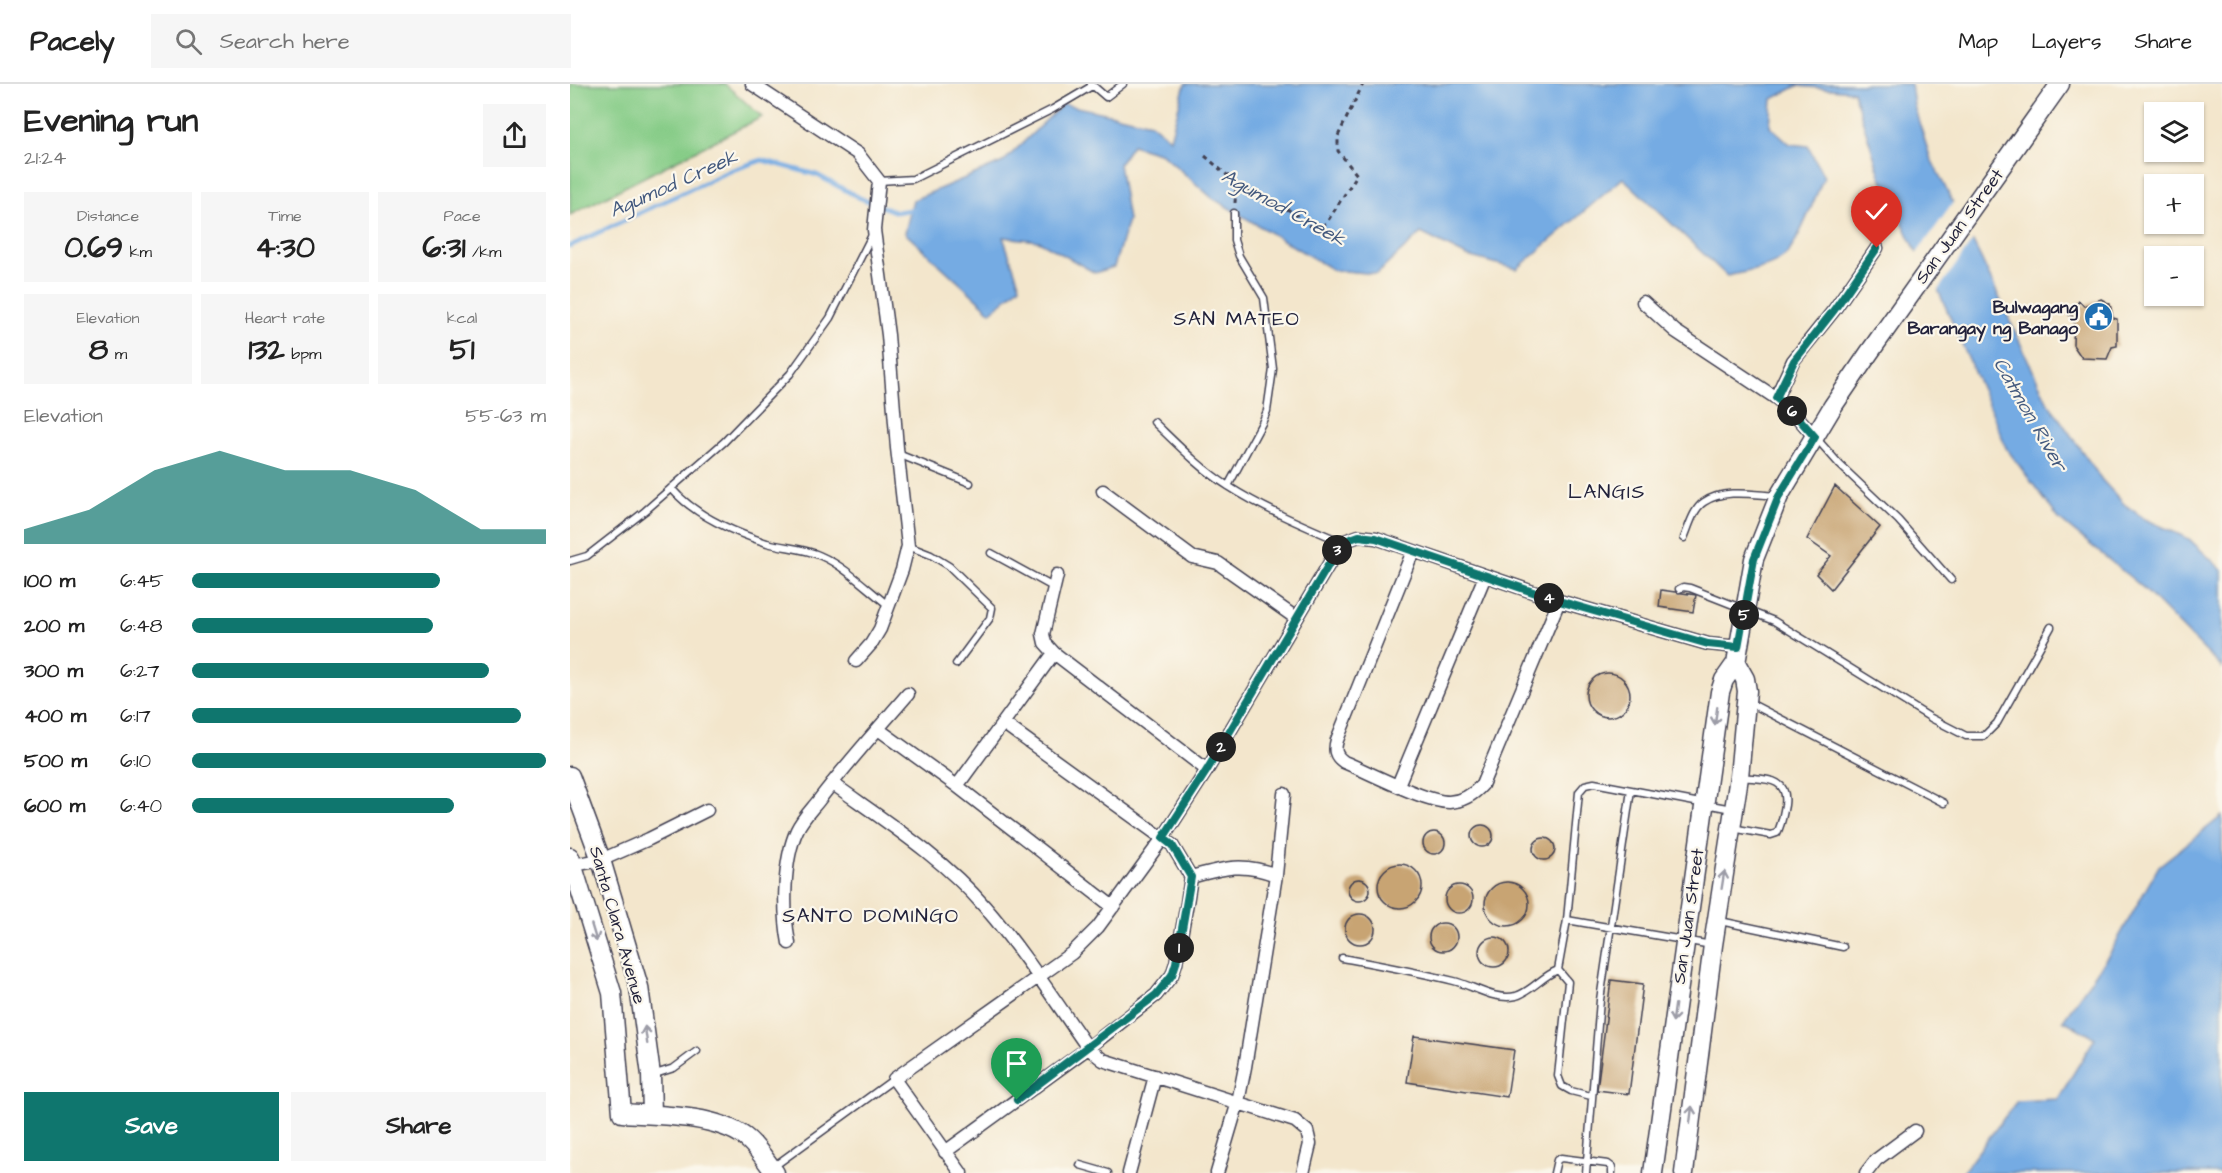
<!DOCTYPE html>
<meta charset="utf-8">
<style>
body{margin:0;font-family:"Architects Daughter",sans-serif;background:#f6f6f6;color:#222;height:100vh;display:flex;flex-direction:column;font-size:22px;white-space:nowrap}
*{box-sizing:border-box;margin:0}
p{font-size:20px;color:#767676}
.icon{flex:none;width:33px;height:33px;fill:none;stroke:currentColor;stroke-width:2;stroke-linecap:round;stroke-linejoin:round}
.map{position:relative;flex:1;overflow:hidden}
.panel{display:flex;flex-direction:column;background:#fff;width:570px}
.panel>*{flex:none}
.controls{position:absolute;left:1574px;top:18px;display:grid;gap:12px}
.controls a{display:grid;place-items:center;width:60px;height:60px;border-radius:0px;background:#fff;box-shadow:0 2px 4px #0004;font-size:30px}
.pin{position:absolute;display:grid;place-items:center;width:51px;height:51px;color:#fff;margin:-62px -26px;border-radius:50% 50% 50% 0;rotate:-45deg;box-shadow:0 0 6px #0007}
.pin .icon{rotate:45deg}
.km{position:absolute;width:30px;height:30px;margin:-15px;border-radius:50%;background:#222;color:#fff;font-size:16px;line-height:30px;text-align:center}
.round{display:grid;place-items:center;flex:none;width:63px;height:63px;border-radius:0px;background:#f6f6f6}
.head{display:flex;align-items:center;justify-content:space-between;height:102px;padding:0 24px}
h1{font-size:33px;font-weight:700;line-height:45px}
.metrics{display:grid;grid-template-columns:repeat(3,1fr);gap:9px;height:102px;padding:6px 24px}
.metrics div{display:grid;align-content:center;border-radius:0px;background:#f6f6f6;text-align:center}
.metrics b{font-size:30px;font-weight:700}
.metrics small{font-size:16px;font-weight:400}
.metrics p{font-size:16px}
.chart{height:168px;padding:12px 24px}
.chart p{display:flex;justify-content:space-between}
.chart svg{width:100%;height:108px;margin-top:6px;fill:#0f766e;opacity:.7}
.primary-button{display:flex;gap:12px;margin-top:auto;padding:12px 24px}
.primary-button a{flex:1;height:69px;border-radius:0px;background:#0f766e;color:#fff;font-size:24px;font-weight:700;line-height:69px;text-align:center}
.primary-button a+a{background:#f6f6f6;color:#222}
ul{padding:0 24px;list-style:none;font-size:20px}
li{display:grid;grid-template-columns:96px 72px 1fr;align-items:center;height:45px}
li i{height:15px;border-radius:8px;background:#0f766e}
header{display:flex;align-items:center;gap:36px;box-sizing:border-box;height:84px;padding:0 30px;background:#fff;border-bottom:2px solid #e0e0e0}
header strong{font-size:28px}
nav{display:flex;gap:33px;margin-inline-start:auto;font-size:21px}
.search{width:420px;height:54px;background:#f6f6f6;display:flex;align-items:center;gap:15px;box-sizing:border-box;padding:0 21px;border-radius:0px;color:#767676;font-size:22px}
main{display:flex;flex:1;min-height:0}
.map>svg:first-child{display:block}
.pitch{fill:#86cc87;stroke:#547761;stroke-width:1.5}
.water{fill:#74abe3;stroke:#4b668f;stroke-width:1.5}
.pier{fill:#f3e6cc}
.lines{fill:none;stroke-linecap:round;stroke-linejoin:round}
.stream{stroke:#74abe3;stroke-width:4.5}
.building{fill:#c8a473}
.lane-casing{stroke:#413f51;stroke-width:9}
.street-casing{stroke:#413f51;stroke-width:15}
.secondary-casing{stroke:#413f51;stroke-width:21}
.path{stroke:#413f51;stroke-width:3;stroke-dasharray:4.5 4.5;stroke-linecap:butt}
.lane{stroke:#fff;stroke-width:6}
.street{stroke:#fff;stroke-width:12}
.secondary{stroke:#fff;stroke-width:18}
.oneway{stroke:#9c9ca7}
.route-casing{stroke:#fff;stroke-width:12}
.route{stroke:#0f766e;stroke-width:8}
.labels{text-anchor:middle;stroke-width:4.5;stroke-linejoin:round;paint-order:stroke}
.street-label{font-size:18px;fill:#22223b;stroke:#fbf7ec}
.poi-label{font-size:18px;font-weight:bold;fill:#22223b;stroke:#fbf7ec;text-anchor:end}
.water-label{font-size:20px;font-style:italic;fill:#43597e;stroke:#fbf7ec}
.neighbourhood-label{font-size:20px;letter-spacing:1.5px;fill:#22223b;stroke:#fbf7ec}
</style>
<header>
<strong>Pacely</strong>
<div class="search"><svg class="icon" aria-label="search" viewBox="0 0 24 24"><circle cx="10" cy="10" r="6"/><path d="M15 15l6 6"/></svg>Search here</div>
<nav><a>Map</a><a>Layers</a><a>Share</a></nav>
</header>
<main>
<section class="panel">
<div class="head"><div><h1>Evening run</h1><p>21:24</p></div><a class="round"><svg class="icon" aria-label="share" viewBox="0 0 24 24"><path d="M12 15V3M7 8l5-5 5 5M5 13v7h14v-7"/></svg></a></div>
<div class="metrics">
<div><p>Distance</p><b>0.69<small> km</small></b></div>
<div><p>Time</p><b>4:30</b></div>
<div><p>Pace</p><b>6:31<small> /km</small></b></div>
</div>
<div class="metrics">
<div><p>Elevation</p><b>8<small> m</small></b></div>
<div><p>Heart rate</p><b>132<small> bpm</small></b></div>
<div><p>kcal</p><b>51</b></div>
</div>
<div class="chart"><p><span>Elevation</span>55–63 m</p>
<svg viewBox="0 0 160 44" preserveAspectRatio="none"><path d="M0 44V38L10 34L20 30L30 22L40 14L50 10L60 6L70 10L80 14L90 14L100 14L110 18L120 22L130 30L140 38L150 38L160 38V44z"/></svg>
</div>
<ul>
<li><b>100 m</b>6:45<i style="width:70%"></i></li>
<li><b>200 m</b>6:48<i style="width:68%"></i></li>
<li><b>300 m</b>6:27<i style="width:84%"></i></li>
<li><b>400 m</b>6:17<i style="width:93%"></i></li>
<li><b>500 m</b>6:10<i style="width:100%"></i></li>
<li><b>600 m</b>6:40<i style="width:74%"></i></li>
</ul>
<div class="primary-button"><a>Save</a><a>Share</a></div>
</section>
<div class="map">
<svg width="1652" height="1089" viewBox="0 0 1652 1089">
<rect width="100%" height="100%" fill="#fbf7ec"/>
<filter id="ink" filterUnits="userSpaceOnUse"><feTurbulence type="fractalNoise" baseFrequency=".0167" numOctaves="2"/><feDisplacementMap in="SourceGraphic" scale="12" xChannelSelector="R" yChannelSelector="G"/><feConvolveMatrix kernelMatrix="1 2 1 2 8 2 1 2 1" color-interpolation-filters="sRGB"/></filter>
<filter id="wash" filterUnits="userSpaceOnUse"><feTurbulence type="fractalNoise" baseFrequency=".008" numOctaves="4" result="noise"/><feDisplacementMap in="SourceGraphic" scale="24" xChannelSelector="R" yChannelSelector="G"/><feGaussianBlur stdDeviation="1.35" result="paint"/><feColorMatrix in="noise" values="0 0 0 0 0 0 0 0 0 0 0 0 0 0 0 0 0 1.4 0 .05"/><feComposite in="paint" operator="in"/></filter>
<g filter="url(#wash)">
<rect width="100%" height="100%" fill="#f3e6cc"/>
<!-- pitch -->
<path class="pitch" d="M0 0H155L192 33 0 131Z"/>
<!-- water -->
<path class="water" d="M615 0H1341L1344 22 1360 73 1411 174 1477 317 1532 396 1554 420 1575 435 1619 455 1652 486V584L1571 502 1489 435 1436 364 1424 333 1365 199 1347 169 1310 91 1283 7 1227 2 1202 15 1200 42 1220 60 1238 62 1254 93C1246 110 1227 163 1214 173 1199 185 1175 188 1157 192L1053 94 947 185 897 172 851 149 807 190 763 186 642 114 592 70 562 61 549 80 558 136 544 183 525 189 469 157 433 153 450 202 421 228 335 149 343 116 433 78 493 20 581 39 600 55Z
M1652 732V1089H1392L1447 1017 1488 1015 1525 954 1493 936 1540 869 1589 782Z"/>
<!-- pier -->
<path class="pier" d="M1385 116 1404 155 1366 209 1345 172Z"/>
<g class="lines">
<!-- stream -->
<path class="stream" d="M0 162 159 87 192 76 247 91 290 114 326 128 346 125"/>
</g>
<g id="blocks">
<!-- building -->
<path class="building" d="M1531 215 1540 220 1543 234 1547 235V262L1542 263 1537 275 1512 274 1503 261 1504 233 1499 231 1509 217 1514 222Z
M1265 402 1310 443 1261 505 1246 490 1261 472 1237 455Z
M1091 506 1126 511 1123 528 1089 523Z
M1016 611a22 22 0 1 1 44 0a22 22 0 1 1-44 0Z
M901 752a11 11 0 1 1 22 0a11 11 0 1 1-22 0Z
M853 759a11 11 0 1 1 22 0a11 11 0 1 1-22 0Z
M963 765a11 11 0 1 1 22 0a11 11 0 1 1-22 0Z
M808 802a22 22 0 1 1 44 0a22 22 0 1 1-44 0Z
M778 806a11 11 0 1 1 22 0a11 11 0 1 1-22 0Z
M915 820a22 22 0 1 1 44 0a22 22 0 1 1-44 0Z
M875 815a14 14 0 1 1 28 0a14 14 0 1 1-28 0Z
M775 845a15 15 0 1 1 30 0a15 15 0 1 1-30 0Z
M859 853a14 14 0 1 1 28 0a14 14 0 1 1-28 0Z
M909 868a15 15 0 1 1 30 0a15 15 0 1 1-30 0Z
M1041 896 1073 900 1059 1010 1027 1006Z
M844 952 944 966 937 1013 837 998Z"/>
</g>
</g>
<g filter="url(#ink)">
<use href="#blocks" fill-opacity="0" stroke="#413f51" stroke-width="1.5"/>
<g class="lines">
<defs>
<path id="lane" d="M521 0 536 13 553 0
M309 97 343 95 483 25 522 2
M584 338C607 360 631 385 658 402 692 424 734 442 772 458
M1247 355 1270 381 1328 436 1381 496
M328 370 400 399
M658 402 692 339 697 327 703 285 694 214 669 172 664 156V129
M101 404C124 431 163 448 197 459 215 464 234 464 251 472 276 483 297 505 318 521
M1114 454C1119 443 1123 425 1134 418 1155 404 1185 411 1208 412
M338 462 361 471 379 482 422 524 420 534 386 580
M421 469 483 503
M0 477 17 472 75 427 154 358 220 290 260 234 303 149
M1109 505 1113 503 1120 504 1204 537 1361 634 1396 652H1414L1427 639 1481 543
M1178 618 1374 719
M1162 744 1201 751 1207 749C1212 740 1213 731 1215 721 1219 691 1192 696 1170 693
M997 836 1009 708 1015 701 1024 699 1162 725
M1150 837 1273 863
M772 874C809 881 847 888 884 897 904 902 925 917 946 912 961 908 972 892 988 886
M82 991 104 984 127 967
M1021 1012 1001 1007 992 1002 988 992 998 898 988 886 997 836 1142 861
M510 1081 538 1089
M203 1083 324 995
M984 1089 987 1076 991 1074 1038 1080 1042 1083V1089
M1016 1089 1030 916 1061 706"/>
<path id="street" d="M182 0 288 70 309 97 304 146 318 251 327 364 338 462 332 486 310 545 301 560 286 577
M1073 218 1105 247 1206 314
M1245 353 1222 327 1206 314 1223 277 1264 226 1307 164
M533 407 622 473 648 479 726 534
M843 467 767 656C764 666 765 672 774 678 799 688 855 718 879 718 892 717 904 710 912 701L989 517
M487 491 473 550 475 559 484 569 637 686
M308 645 387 702 543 823
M262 699C315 737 372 773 415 823 453 867 485 917 518 964L533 976 725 1037 737 1047 740 1060 733 1089
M828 701 915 492
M387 702 484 569
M3 781 31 776 79 755 137 726
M621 793C654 784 672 778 706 791
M219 859C213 827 213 776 227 746 232 735 242 725 249 716 277 679 308 645 338 610
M375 1068 518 964 586 911 602 891 606 879 617 819 621 793 602 761 433 639
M391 1089 324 995 502 869 528 843 593 754 637 686 772 458 789 452 806 454 989 517 1138 560 1168 563
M559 1089 585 992
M647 1089 668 1018 675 983 706 791 714 710
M1296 1089 1306 1076 1345 1047"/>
<path id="secondary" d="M0 692 31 776 69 903 81 991 82 1030
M0 773 42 909 52 1029C88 1031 146 1031 175 1053 187 1062 196 1077 205 1089
M1083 1089 1150 608 1154 596 1166 579 1184 475 1209 412 1263 322 1299 269 1490 0
M1114 1089 1143 861 1169 693 1177 607 1175 595 1166 579"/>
</defs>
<!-- lane casing -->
<use href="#lane" class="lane-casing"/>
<!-- street casing -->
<use href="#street" class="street-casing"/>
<!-- secondary casing -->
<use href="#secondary" class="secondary-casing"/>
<!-- path -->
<path class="path" d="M635 72 658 92 666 103 721 127 747 147 757 138 787 91 768 67V52L793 0
M665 119 666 103"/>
<!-- lane -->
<use href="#lane" class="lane"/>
<!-- street -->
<use href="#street" class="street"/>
<!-- secondary -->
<use href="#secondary" class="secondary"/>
</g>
<!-- one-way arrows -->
<defs><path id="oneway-shaft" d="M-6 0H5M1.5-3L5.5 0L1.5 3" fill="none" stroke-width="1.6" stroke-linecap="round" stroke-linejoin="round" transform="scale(1.5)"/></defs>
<g class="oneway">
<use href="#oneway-shaft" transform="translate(1146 632) rotate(98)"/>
<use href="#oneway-shaft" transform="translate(1153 796) rotate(-81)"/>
<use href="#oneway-shaft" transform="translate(24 849) rotate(73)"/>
<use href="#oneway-shaft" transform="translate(1104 929) rotate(98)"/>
<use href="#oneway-shaft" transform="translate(76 951) rotate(-98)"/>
<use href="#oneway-shaft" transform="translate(1121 1031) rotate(-83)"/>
</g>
</g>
<g class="lines" filter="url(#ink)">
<defs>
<path id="route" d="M447 1016 586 911 602 891 606 879 621 793 602 761 593 754 637 686 772 458 789 452 806 454 989 517 1138 560 1168 563 1184 475 1209 412 1245 353 1222 327 1206 314 1224 277 1264 226 1307 164"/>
</defs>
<!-- route casing -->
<use href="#route" class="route-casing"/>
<!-- route -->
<use href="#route" class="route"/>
</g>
<!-- icons -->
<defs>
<symbol id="civic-disc" viewBox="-11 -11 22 22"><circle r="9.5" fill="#1f6fb2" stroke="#fbf7ec"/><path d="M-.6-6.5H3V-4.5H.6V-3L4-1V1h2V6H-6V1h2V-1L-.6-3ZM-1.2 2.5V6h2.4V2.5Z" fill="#fff"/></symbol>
</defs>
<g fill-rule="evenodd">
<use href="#civic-disc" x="1512" y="216" width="33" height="33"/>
</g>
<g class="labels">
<!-- street labels -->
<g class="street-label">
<text transform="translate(1389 142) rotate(-54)" y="6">San Juan Street</text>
<text transform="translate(1118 832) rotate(-82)" y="6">San Juan Street</text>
<text transform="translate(48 841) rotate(74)" y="6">Santa Clara Avenue</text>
</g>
<!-- poi labels -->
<g class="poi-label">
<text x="1508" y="229">Bulwagang<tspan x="1508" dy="21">Barangay ng Banago</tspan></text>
</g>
<!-- water labels -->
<g class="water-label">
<text transform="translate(103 99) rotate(-24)" y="7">Agumod Creek</text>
<text transform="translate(714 123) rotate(29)" y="7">Agumod Creek</text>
<text transform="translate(1461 330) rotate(60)" y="7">Catmon River</text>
</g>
<!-- neighbourhood labels -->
<g class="neighbourhood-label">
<text x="667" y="241">SAN MATEO</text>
<text x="1037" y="414">LANGIS</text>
<text x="301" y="838">SANTO DOMINGO</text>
</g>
</g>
</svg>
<div class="controls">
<a><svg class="icon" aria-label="layers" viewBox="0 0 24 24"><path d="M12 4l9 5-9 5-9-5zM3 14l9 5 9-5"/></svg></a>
<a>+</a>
<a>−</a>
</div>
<div class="pin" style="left:447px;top:1016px;background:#1e9e55"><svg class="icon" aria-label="arrive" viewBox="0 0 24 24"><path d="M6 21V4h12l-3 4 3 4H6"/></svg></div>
<div class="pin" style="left:1307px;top:164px;background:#d93025"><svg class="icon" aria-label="check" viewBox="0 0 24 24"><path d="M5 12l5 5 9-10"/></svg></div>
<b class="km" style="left:609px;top:864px">1</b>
<b class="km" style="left:651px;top:663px">2</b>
<b class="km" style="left:767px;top:466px">3</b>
<b class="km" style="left:979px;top:514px">4</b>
<b class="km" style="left:1174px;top:531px">5</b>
<b class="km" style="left:1222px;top:327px">6</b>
</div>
</main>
